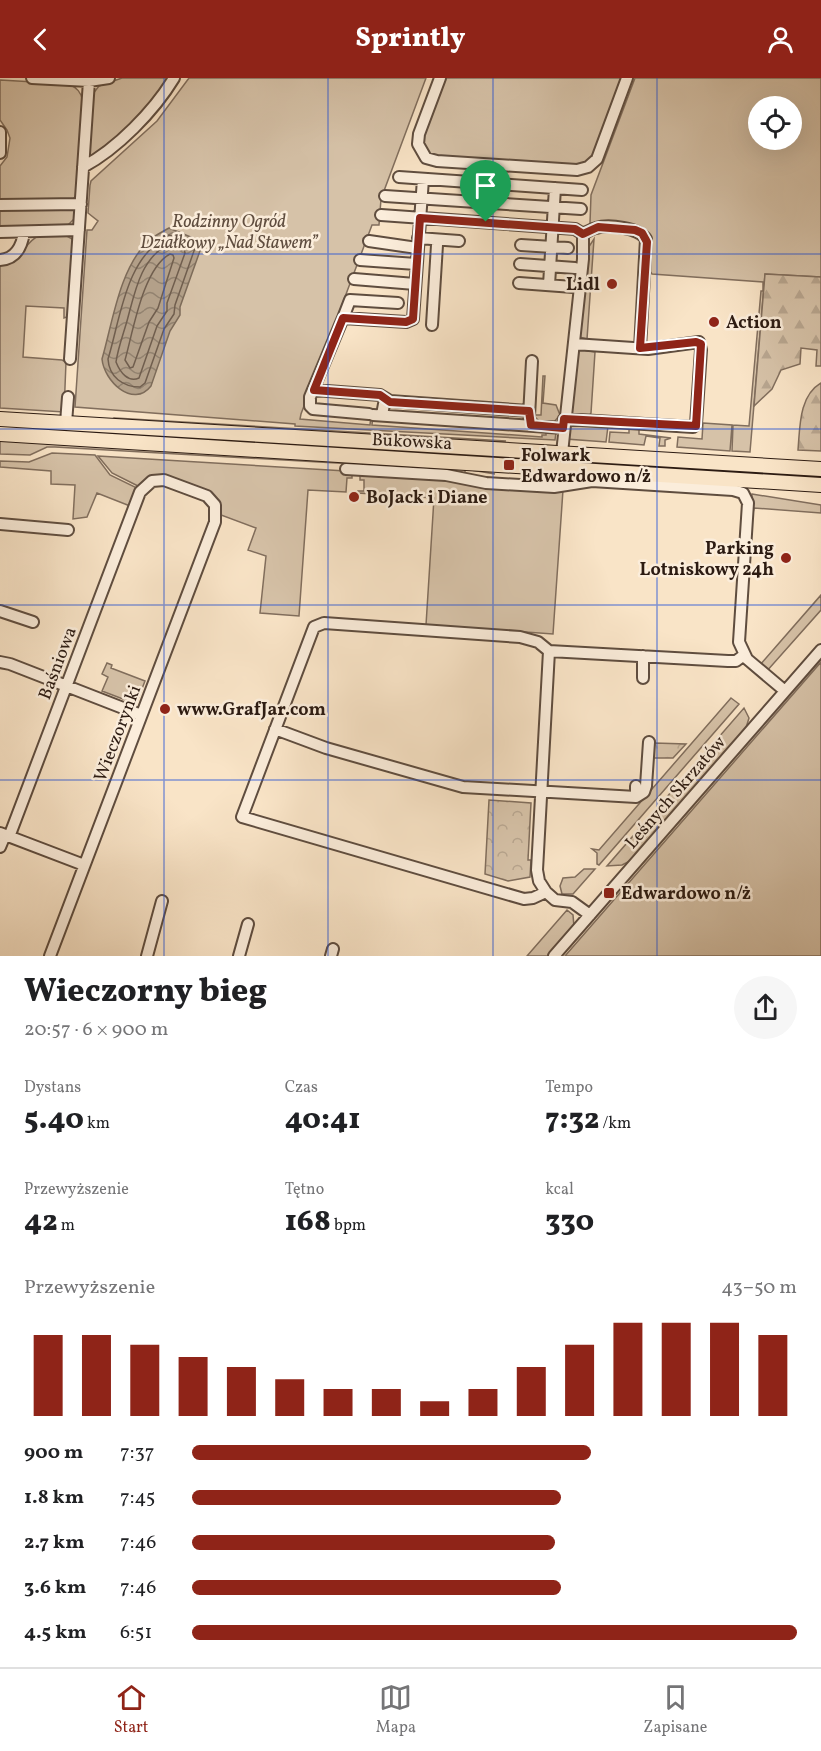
<!DOCTYPE html>
<html lang="pl">
<meta charset="utf-8">
<style>
body{margin:0;font-family:Vollkorn,serif;background:#f6f6f6;color:#202124;height:100vh;display:flex;flex-direction:column;font-size:22px;white-space:nowrap}
*{box-sizing:border-box;margin:0}
p{font-size:20px;color:#757577}
.icon{flex:none;width:33px;height:33px;fill:none;stroke:currentColor;stroke-width:2;stroke-linecap:round;stroke-linejoin:round}
.map{position:relative;height:878px;overflow:hidden}
.drawer{display:flex;flex-direction:column;background:#fff;flex:1}
.drawer>*{flex:none}
.controls{position:absolute;left:748px;top:18px;display:grid;gap:12px}
.controls a{display:grid;place-items:center;width:54px;height:54px;border-radius:50%;background:#fff;box-shadow:0 6px 24px #0002;font-size:30px}
.pin{position:absolute;display:grid;place-items:center;width:51px;height:51px;color:#fff;margin:-62px -26px;border-radius:50% 50% 50% 0;rotate:-45deg;box-shadow:0 0 6px #0007}
.pin .icon{rotate:45deg}
.round{display:grid;place-items:center;flex:none;width:63px;height:63px;border-radius:32px;background:#f6f6f6}
.headline{display:flex;align-items:center;justify-content:space-between;height:102px;padding:0 24px}
h1{font-size:33px;font-weight:800;line-height:45px}
.metrics{display:grid;grid-template-columns:repeat(3,1fr);gap:9px;height:102px;padding:6px 24px}
.metrics div{display:grid;align-content:center}
.metrics b{font-size:30px;font-weight:800}
.metrics small{font-size:16px;font-weight:400}
.metrics p{font-size:16px}
.chart{height:168px;padding:12px 24px}
.chart p{display:flex;justify-content:space-between}
.chart svg{width:100%;height:108px;margin-top:6px;stroke:#8f2418;stroke-width:6}
ul{padding:0 24px;list-style:none;font-size:20px}
li{display:grid;grid-template-columns:96px 72px 1fr;align-items:center;height:45px}
li i{height:15px;border-radius:8px;background:#8f2418}
header{display:flex;justify-content:space-between;align-items:center;height:78px;padding:0 24px;background:#8f2418;color:#fff;font-size:27px;font-weight:800}
.tabs{display:flex;justify-content:space-around;align-items:center;height:84px;border-top:2px solid #e0e0e0;background:#fff;font-size:16px;color:#757577}
.tabs a{display:grid;justify-items:center;gap:3px}
.tabs .on{color:#8f2418}
.map>svg:first-child{display:block}
.green{fill:#d6c2a8;stroke:#816e5d;stroke-width:1.5;fill-rule:evenodd}
.forest{fill:url(#forest-firs);stroke:#816e5d;stroke-width:1.5}
.park{fill:url(#park-crowns);stroke:#816e5d;stroke-width:1.5}
.water{fill:url(#water-waves);stroke:#7d6b59;stroke-width:1.5}
.lines{fill:none;stroke-linecap:round;stroke-linejoin:round}
.shore{stroke:#705e4e;stroke-width:1.5}
.minor-casing{stroke:#5f4d3f;stroke-width:14}
.major-casing{stroke:#2c1b12;stroke-width:16}
.minor{stroke:#fbeddb;stroke-width:10}
.major{stroke:#f9e4c7;stroke-width:14}
.route-casing{stroke:#fff;stroke-width:12}
.route{stroke:#8f2418;stroke-width:8}
.grid{fill:none;stroke:#1d4ed8;stroke-width:1.5;stroke-opacity:0.55}
.poi-dot{fill:#8f2418;stroke:#fbeddb;stroke-width:2}
.labels{text-anchor:middle;stroke-width:5;stroke-linejoin:round;paint-order:stroke}
.park-label{font-size:18px;font-style:italic;fill:#5f4d3f;stroke:#fbeddb}
.poi-label{font-size:18px;font-weight:bold;fill:#2c1b12;stroke:#fbeddb;text-anchor:start}
.street-label{font-size:18px;fill:#2c1b12;stroke:#fbeddb}
</style>
<header><svg class="icon" aria-label="back" viewBox="0 0 24 24"><path d="M15 5l-7 7 7 7"/></svg>Sprintly<svg class="icon" aria-label="person" viewBox="0 0 24 24"><circle cx="12" cy="8" r="4"/><path d="M4 21q1-7 8-7t8 7"/></svg></header>
<div class="map">
<svg width="821" height="878" viewBox="0 0 821 878">
<defs>
<pattern id="forest-firs" width="22" height="20" patternUnits="userSpaceOnUse" patternTransform="scale(1.5)"><rect width="22" height="20" fill="#d6c2a8"/><path d="M5 1l3.5 6h-7zM16 11l3.5 6h-7z" fill="#b8a690"/></pattern>
<pattern id="park-crowns" width="20" height="18" patternUnits="userSpaceOnUse" patternTransform="scale(1.5)"><rect width="20" height="18" fill="#d6c2a8"/><path d="M2 6a3 3 0 1 1 6 0M12 15a3 3 0 1 1 6 0" fill="none" stroke="#b8a690"/></pattern>
<pattern id="water-waves" width="16" height="10" patternUnits="userSpaceOnUse" patternTransform="scale(1.5)"><rect width="16" height="10" fill="#b3a089"/><path d="M0 5q4-4 8 0t8 0" fill="none" stroke="#92826f"/></pattern>
</defs>
<rect width="100%" height="100%" fill="#f9e4c7"/>
<filter id="stains"><feTurbulence type="fractalNoise" baseFrequency=".00333" numOctaves="4"/><feColorMatrix values="0 0 0 0 .2 0 0 0 0 .09 0 0 0 0 .02 0 0 0 .5 -.17"/></filter>
<radialGradient id="worn" r=".72"><stop offset=".6" stop-color="#630" stop-opacity="0"/><stop offset="1" stop-color="#630" stop-opacity=".3"/></radialGradient>
<!-- green -->
<path class="green" d="M122 0H171C148 33 119 58 87 82L92 17 99 8Z
M189 0H426L381 121 379 147H372L301 336 300 341 370 347 371 336H373L372 347 542 359V357H546V353L556 354 555 362 295 348V346L75 329 87 152H92L98 143 88 135 90 107 91 103 157 43Z
M442 0H624L595 77 580 89 437 80 429 77 423 71 421 55Z
M635 0H821V199L765 196 750 374 732 373 733 347 749 348 761 213H763V204L652 196 649 192 651 160C637 142 611 146 590 145L591 117ZM759 28H792V62H759Z
M0 2 69 6C77 10 81 14 83 23L76 118 73 121 0 125V88L7 79 10 60 7 52 0 42Z
M77 129 75 140 67 148 0 151V130Z
M40 157H65L74 162 70 238 64 240V230L26 228 23 279 62 282 66 284 64 334 0 330V187C23 184 22 165 40 157Z
M594 161 587 261 579 259 588 170Z
M578 271 595 274 591 335 589 338 571 337Z
M543 298H545L543 325 556 327 560 337 554 344 539 343 535 339 534 337H541Z
M115 340 506 363 489 365 119 343Z
M703 345 732 347 730 373 677 369 678 359 702 361Z
M0 346 543 380V384L0 350Z
M571 346 608 348 606 364 566 361Z
M629 349 639 350V356L671 360 665 362V368H659L660 360 646 358 644 367 609 364 610 354 629 355Z
M0 361 463 390 495 396 465 391V395L440 391 55 369H47L30 377 0 376Z
M52 375 95 377 110 397 137 410 130 428 97 415 87 439 73 441 75 407 51 406V393L0 389V383L29 384Z
M98 378 346 393 352 395V400H347L346 414 308 412 299 538 260 535 266 478 248 472 256 450 221 437 220 426 213 418 162 397 150 399 138 408 112 395Z
M548 380 791 395V396H754L548 384Z
M360 395 440 400 563 412 553 556 426 547 434 420 358 415V413H364V402H360Z
M752 416 821 427V435L754 430 753 435 751 432Z
M821 517V532L766 594 759 588Z
M821 584V878H565Z
M107 585 112 587 111 590 145 603 136 626 102 613 108 599 102 596Z
M731 620 739 626 599 787 597 786V775L592 771 599 772Z
M744 630 749 640 745 653 630 783 622 787 607 788Z
M584 791H595L573 816H562L560 808 563 800 575 799Z
M567 832 573 837 574 849 548 878H527Z"/>
<!-- forest -->
<path class="forest" d="M765 196 821 199V288H816L817 272 801 270 800 286 781 292 772 311 754 328Z
M821 305V373L798 372C800 348 799 318 821 305Z"/>
<!-- park -->
<path class="park" d="M654 665 686 666 673 680H653Z
M489 722 531 725 528 782H531L530 799 508 803 485 796Z"/>
<!-- water -->
<path class="water" d="M169 150 198 162 201 170 180 229V237L170 253 151 308C133 331 104 303 102 281 113 243 119 192 148 163 154 158 162 154 169 150Z"/>
<g class="lines">
<!-- shore -->
<path class="shore" d="M169 157 193 167 195 170 175 227 174 236 164 251 145 305 140 309C123 309 109 299 108 281 121 239 125 180 169 157Z
M168 166 184 171 185 175 167 225V233L157 248 139 300C128 305 120 294 116 284 118 270 123 257 127 243 135 214 140 182 168 166Z
M170 176 173 177 174 180 158 230 149 244 133 289 130 290 125 282C133 254 143 190 170 176Z"/>
<defs>
<path id="minor" d="M32 0 89 3 109 0
M440 0 419 56 418 66 426 80 437 83 577 92 588 89 597 81 627 0
M0 54V75
M83 89C117 71 154 33 174 0
M399 99 582 112
M385 118 581 131
M0 127 81 126
M381 137 575 151 583 156V181L562 375
M0 154 79 152
M583 156C587 154 591 151 596 150 609 146 639 150 646 161L640 270
M418 160 459 163
M369 163 417 170
M521 167 568 170
M0 182C16 181 22 168 24 154
M360 182 416 186
M520 186 575 190
M354 201 415 206
M519 205 573 209
M549 207 555 110
M343 240 350 222 398 225
M432 247 437 167
M70 281 89 3
M314 312 380 317 390 323
M369 336 313 331 310 328V319L343 240 406 244 413 241 423 101
M373 337 563 350
M382 337 384 326 390 323 529 333
M529 338 532 283
M564 341 693 349 696 346 701 272 699 264 648 271 574 266
M66 345 68 319
M346 391 446 397 486 405 554 409 592 403 733 412 743 415 748 425 739 564 747 581 785 613
M0 446 68 452
M0 533 33 544
M549 573 728 583H736L744 577
M0 584 10 586 141 637
M643 600V578
M275 651 326 670 463 709 636 719V708
M636 719 644 714 646 708 649 664
M0 755 84 787
M9 759 140 414 152 403 164 402 207 418 215 427V444L50 878
M0 769 5 757
M546 814 539 803 537 792 549 573 538 564 520 559 324 545 314 549 242 739 524 821 533 820 546 814 555 822 572 824 590 837
M147 878 162 823
M239 878 248 846
M331 878 333 871
M554 878 821 572"/>
<path id="major" d="M0 341 821 391
M0 356 821 407"/>
</defs>
<!-- minor casing -->
<use href="#minor" class="minor-casing"/>
<!-- major casing -->
<use href="#major" class="major-casing"/>
<!-- minor -->
<use href="#minor" class="minor"/>
<!-- major -->
<use href="#major" class="major"/>
</g>
<g class="lines">
<defs>
<path id="route" d="M420 140 575 151 583 156 598 149 635 152 642 155 647 164 640 270 696 264 701 266 696 348 564 341 563 350 531 347 529 333 390 324 380 317 314 312 343 240 406 244 413 241Z"/>
</defs>
<!-- route casing -->
<use href="#route" class="route-casing"/>
<!-- route -->
<use href="#route" class="route"/>
</g>
<!-- grid -->
<path class="grid" d="M164 0V878M328 0V878M493 0V878M657 0V878M0 176H821M0 351H821M0 527H821M0 702H821"/>
<!-- markers -->
<g class="poi-dot">
<circle cx="612" cy="206" r="6"/>
<circle cx="714" cy="244" r="6"/>
<rect x="503" y="381" width="12" height="12" rx="3"/>
<circle cx="354" cy="419" r="6"/>
<circle cx="786" cy="480" r="6"/>
<circle cx="165" cy="631" r="6"/>
<rect x="603" y="809" width="12" height="12" rx="3"/>
</g>
<g class="labels">
<!-- park labels -->
<g class="park-label">
<text x="229" y="149">Rodzinny Ogród<tspan x="229" dy="21">Działkowy „Nad Stawem”</tspan></text>
</g>
<!-- poi labels -->
<g class="poi-label">
<text x="600" y="212" text-anchor="end">Lidl</text>
<text x="726" y="250">Action</text>
<text x="521" y="383">Folwark<tspan x="521" dy="21">Edwardowo n/ż</tspan></text>
<text x="366" y="425">BoJack i Diane</text>
<text x="774" y="476" text-anchor="end">Parking<tspan x="774" dy="21">Lotniskowy 24h</tspan></text>
<text x="177" y="637">www.GrafJar.com</text>
<text x="621" y="821">Edwardowo n/ż</text>
</g>
<!-- street labels -->
<g class="street-label">
<text transform="translate(412 363) rotate(3)" y="6">Bukowska</text>
<text transform="translate(57 585) rotate(-69)" y="6">Baśniowa</text>
<text transform="translate(117 655) rotate(-69)" y="6">Wieczorynki</text>
<text transform="translate(675 714) rotate(-49)" y="6">Leśnych Skrzatów</text>
</g>
</g>
<rect width="100%" height="100%" filter="url(#stains)"/>
<rect width="100%" height="100%" fill="url(#worn)"/>
</svg>
<div class="controls">
<a><svg class="icon" aria-label="locate" viewBox="0 0 24 24"><circle cx="12" cy="12" r="6"/><path d="M12 2v4M12 18v4M2 12h4M18 12h4"/></svg></a>
</div>
<div class="pin" style="left:486px;top:144px;background:#1e9e55"><svg class="icon" aria-label="arrive" viewBox="0 0 24 24"><path d="M6 21V4h12l-3 4 3 4H6"/></svg></div>
</div>
<section class="drawer">
<div class="headline"><div><h1>Wieczorny bieg</h1><p>20:57 · 6 × 900 m</p></div><a class="round"><svg class="icon" aria-label="share" viewBox="0 0 24 24"><path d="M12 15V3M7 8l5-5 5 5M5 13v7h14v-7"/></svg></a></div>
<div class="metrics">
<div><p>Dystans</p><b>5.40<small> km</small></b></div>
<div><p>Czas</p><b>40:41</b></div>
<div><p>Tempo</p><b>7:32<small> /km</small></b></div>
</div>
<div class="metrics">
<div><p>Przewyższenie</p><b>42<small> m</small></b></div>
<div><p>Tętno</p><b>168<small> bpm</small></b></div>
<div><p>kcal</p><b>330</b></div>
</div>
<div class="chart"><p><span>Przewyższenie</span>43–50 m</p>
<svg viewBox="0 0 160 44" preserveAspectRatio="none"><path d="M5 44V11M15 44V11M25 44V15M35 44V20M45 44V24M55 44V29M65 44V33M75 44V33M85 44V38M95 44V33M105 44V24M115 44V15M125 44V6M135 44V6M145 44V6M155 44V11"/></svg>
</div>
<ul>
<li><b>900 m</b>7:37<i style="width:66%"></i></li>
<li><b>1.8 km</b>7:45<i style="width:61%"></i></li>
<li><b>2.7 km</b>7:46<i style="width:60%"></i></li>
<li><b>3.6 km</b>7:46<i style="width:61%"></i></li>
<li><b>4.5 km</b>6:51<i style="width:100%"></i></li>
</ul>
</section>
<nav class="tabs">
<a class="on"><svg class="icon" aria-label="home" viewBox="0 0 24 24"><path d="M3 11l9-7 9 7M6 9v11h12V9"/></svg>Start</a>
<a><svg class="icon" aria-label="map" viewBox="0 0 24 24"><path d="M3 6l6-2 6 2 6-2v14l-6 2-6-2-6 2zM9 4v14M15 6v14"/></svg>Mapa</a>
<a><svg class="icon" aria-label="saved" viewBox="0 0 24 24"><path d="M7 4h10v16l-5-4-5 4z"/></svg>Zapisane</a>
</nav>
